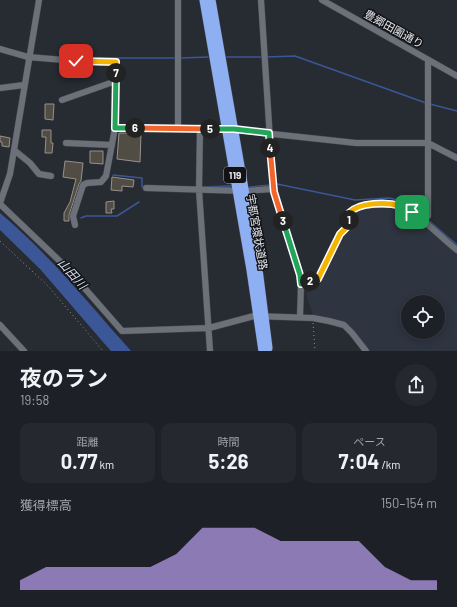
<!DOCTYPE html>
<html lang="ja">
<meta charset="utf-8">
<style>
body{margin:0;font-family:Barlow,"Noto Sans JP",sans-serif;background:#25282e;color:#f1f3f6;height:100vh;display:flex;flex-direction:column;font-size:15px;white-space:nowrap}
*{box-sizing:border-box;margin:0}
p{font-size:13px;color:#a0a3a7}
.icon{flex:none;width:22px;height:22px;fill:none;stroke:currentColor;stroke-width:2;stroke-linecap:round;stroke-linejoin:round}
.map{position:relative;height:351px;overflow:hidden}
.sheet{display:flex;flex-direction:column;background:#1d2026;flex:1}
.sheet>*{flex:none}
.controls{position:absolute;left:401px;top:295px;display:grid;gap:8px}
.controls a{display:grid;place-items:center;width:44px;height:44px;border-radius:50%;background:#1d2026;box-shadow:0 2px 10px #0003,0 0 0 1px #3b3e43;font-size:20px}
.pin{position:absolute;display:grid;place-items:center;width:34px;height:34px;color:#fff;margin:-17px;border-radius:8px;box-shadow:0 2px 6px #0006}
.km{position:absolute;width:20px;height:20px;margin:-10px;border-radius:50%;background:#222;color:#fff;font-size:11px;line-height:20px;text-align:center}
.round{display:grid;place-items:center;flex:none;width:42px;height:42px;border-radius:21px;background:#25282e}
.head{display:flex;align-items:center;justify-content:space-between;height:68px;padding:0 20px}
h1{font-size:22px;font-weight:700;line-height:30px}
.stats{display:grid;grid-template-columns:repeat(3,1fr);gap:6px;height:68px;padding:4px 20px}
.stats div{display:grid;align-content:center;border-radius:10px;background:#25282e;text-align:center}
.stats b{font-size:20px;font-weight:700}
.stats small{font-size:11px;font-weight:400}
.stats p{font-size:11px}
.chart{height:112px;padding:8px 20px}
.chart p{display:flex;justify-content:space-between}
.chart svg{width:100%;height:72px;margin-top:4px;fill:#bca0f2;opacity:.7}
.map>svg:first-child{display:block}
.built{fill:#2e3440;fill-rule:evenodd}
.water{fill:#3b5797}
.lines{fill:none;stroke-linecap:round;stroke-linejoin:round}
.stream{stroke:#3b5797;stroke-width:1.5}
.building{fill:#514d45;stroke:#969289}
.minor-casing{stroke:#43464c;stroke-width:7}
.highway-casing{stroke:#43464c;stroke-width:10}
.path{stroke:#8f9298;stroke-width:1;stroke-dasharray:1 3;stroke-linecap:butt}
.minor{stroke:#6c7078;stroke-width:6}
.highway{stroke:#8faff3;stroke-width:9}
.split-1-casing{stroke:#fff;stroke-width:8}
.split-2-casing{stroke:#fff;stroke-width:8}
.split-3-casing{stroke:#fff;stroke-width:8}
.split-4-casing{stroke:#fff;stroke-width:8}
.split-5-casing{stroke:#fff;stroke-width:8}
.split-6-casing{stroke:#fff;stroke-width:8}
.split-7-casing{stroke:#fff;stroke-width:8}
.split-8-casing{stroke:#fff;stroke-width:8}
.split-1{stroke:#f5b400;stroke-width:5}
.split-2{stroke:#f5b400;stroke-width:5}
.split-3{stroke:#22a559;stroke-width:5}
.split-4{stroke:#f0652b;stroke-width:5}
.split-5{stroke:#22a559;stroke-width:5}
.split-6{stroke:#f0652b;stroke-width:5}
.split-7{stroke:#22a559;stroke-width:5}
.split-8{stroke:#f5b400;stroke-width:5}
.labels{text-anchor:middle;stroke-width:3;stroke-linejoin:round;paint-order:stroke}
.shield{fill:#121316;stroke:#a6a7ac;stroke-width:1}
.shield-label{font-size:10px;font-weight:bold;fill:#e5e7ec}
.street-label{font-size:11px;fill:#e5e7ec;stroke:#121316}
.water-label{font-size:12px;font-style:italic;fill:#d5dff2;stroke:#121316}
</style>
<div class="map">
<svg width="457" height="351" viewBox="0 0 457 351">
<rect width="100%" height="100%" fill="#272b32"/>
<!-- built -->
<path class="built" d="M367 207H390L412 215 457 253V351H370L349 326 336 319 313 315 306 294 318 285 352 212ZM408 302H438V332H408Z"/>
<!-- water -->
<path class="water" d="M0 213C49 254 89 304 131 351H111L103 342 40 269 0 230Z"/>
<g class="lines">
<!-- stream -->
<path class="stream" d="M227 57H262
M266 57 295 56 426 103
M94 58H176
M180 58 208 57
M430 104 457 111
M113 175 142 178V187H145
M277 184 355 200 389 198 403 201 413 207 457 245
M201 187 231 186
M250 187 271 185
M278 193 292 239
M81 218 86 216H117L139 202"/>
</g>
<!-- building -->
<path class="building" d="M45 104H54L53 120 45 119Z
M42 130H51V143H53L52 153H45L46 137H42Z
M119 133H141L140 162 117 159Z
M0 136 10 138 9 147 2 146V142H0Z
M90 151H103V164L90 163Z
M65 161 83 163 81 181 79 184 69 215V221H64V213L70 202 76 179 63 177Z
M112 177 134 180 133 187 122 186V191L111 190Z
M114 201V209H111L112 213H106V202Z"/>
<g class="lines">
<defs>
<path id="minor" d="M178 0V128
M261 0 273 186 300 275 301 284 300 317
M322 0 457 76
M0 49 28 57 76 61 116 62 115 128 227 129 356 143H428L457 158
M0 88 24 85
M62 100 116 81
M200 128 199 190 210 351
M66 143 112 145
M14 150 30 163 39 174 51 176
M146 188 244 191 273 189
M0 203 10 174 39 0
M0 204 67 268 122 331 209 328 254 316 313 318 329 321 344 325 352 333 366 351
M428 216V60
M75 225 73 216 83 185 87 183 101 182 106 176 115 128
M301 284 318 279 340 234 347 227 349 220V213C355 207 364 205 372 205 382 204 391 203 400 206 417 211 441 238 457 250
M0 325 24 351"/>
<path id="highway" d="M204 0 251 270 263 351
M211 0 258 269 268 348"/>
</defs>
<!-- minor casing -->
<use href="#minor" class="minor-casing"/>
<!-- highway casing -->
<use href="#highway" class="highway-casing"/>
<!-- path -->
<path class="path" d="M0 241 48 286 103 351
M313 323 315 351"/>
<!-- minor -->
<use href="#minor" class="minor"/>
<!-- highway -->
<use href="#highway" class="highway"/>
</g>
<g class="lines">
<defs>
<path id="split-1" d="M349 220V213C359 202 387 202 401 206 405 208 409 210 412 212"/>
<path id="split-2" d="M310 281 318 279 340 234 347 227 349 220"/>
<path id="split-3" d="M283 221 300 275 301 284 310 281"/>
<path id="split-4" d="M270 148 274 192 283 221"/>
<path id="split-5" d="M210 129H234L269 133 270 148"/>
<path id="split-6" d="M135 128 210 129"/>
<path id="split-7" d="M116 73 115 128H135"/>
<path id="split-8" d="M76 61 116 62V73"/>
</defs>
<!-- split-1 casing -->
<use href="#split-1" class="split-1-casing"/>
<!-- split-2 casing -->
<use href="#split-2" class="split-2-casing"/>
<!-- split-3 casing -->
<use href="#split-3" class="split-3-casing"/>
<!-- split-4 casing -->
<use href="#split-4" class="split-4-casing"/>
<!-- split-5 casing -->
<use href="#split-5" class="split-5-casing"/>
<!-- split-6 casing -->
<use href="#split-6" class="split-6-casing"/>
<!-- split-7 casing -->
<use href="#split-7" class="split-7-casing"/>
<!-- split-8 casing -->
<use href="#split-8" class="split-8-casing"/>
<!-- split-1 -->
<use href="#split-1" class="split-1"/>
<!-- split-2 -->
<use href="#split-2" class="split-2"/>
<!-- split-3 -->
<use href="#split-3" class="split-3"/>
<!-- split-4 -->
<use href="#split-4" class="split-4"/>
<!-- split-5 -->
<use href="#split-5" class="split-5"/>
<!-- split-6 -->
<use href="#split-6" class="split-6"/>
<!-- split-7 -->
<use href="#split-7" class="split-7"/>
<!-- split-8 -->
<use href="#split-8" class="split-8"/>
</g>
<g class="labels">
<!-- shield labels -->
<rect class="shield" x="224" y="167" width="22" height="16" rx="3"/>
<g class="shield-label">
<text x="235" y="179">119</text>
</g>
<!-- street labels -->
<g class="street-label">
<text transform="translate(394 29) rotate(29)" y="4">豊郷田園通り</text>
<text transform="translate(257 232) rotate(80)" y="4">宇都宮環状道路</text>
</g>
<!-- water labels -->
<g class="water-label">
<text transform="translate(72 274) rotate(48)" y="4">山田川</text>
</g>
</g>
</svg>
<div class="controls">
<a><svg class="icon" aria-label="locate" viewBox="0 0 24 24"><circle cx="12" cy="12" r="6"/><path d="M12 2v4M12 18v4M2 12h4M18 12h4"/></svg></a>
</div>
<div class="pin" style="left:412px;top:212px;background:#1e9e55"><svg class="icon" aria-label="arrive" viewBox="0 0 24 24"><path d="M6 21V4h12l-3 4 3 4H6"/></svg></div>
<div class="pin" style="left:76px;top:61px;background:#d93025"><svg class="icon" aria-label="check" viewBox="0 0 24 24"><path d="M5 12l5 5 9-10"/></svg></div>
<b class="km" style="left:349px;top:220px">1</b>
<b class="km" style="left:310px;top:281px">2</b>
<b class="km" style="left:283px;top:221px">3</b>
<b class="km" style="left:270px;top:148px">4</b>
<b class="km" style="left:210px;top:129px">5</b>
<b class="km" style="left:135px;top:128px">6</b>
<b class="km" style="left:116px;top:73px">7</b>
</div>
<section class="sheet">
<div class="head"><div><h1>夜のラン</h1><p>19:58</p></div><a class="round"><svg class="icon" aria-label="share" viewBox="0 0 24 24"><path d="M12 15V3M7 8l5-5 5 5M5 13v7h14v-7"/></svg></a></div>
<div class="stats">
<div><p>距離</p><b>0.77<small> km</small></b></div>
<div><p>時間</p><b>5:26</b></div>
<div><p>ペース</p><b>7:04<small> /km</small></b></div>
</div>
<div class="chart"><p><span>獲得標高</span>150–154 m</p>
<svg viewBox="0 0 160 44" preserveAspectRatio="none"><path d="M0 44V38L10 30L20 30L30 30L40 30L50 30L60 22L70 6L80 6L90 6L100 14L110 14L120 14L130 14L140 30L150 38L160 38V44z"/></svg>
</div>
</section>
